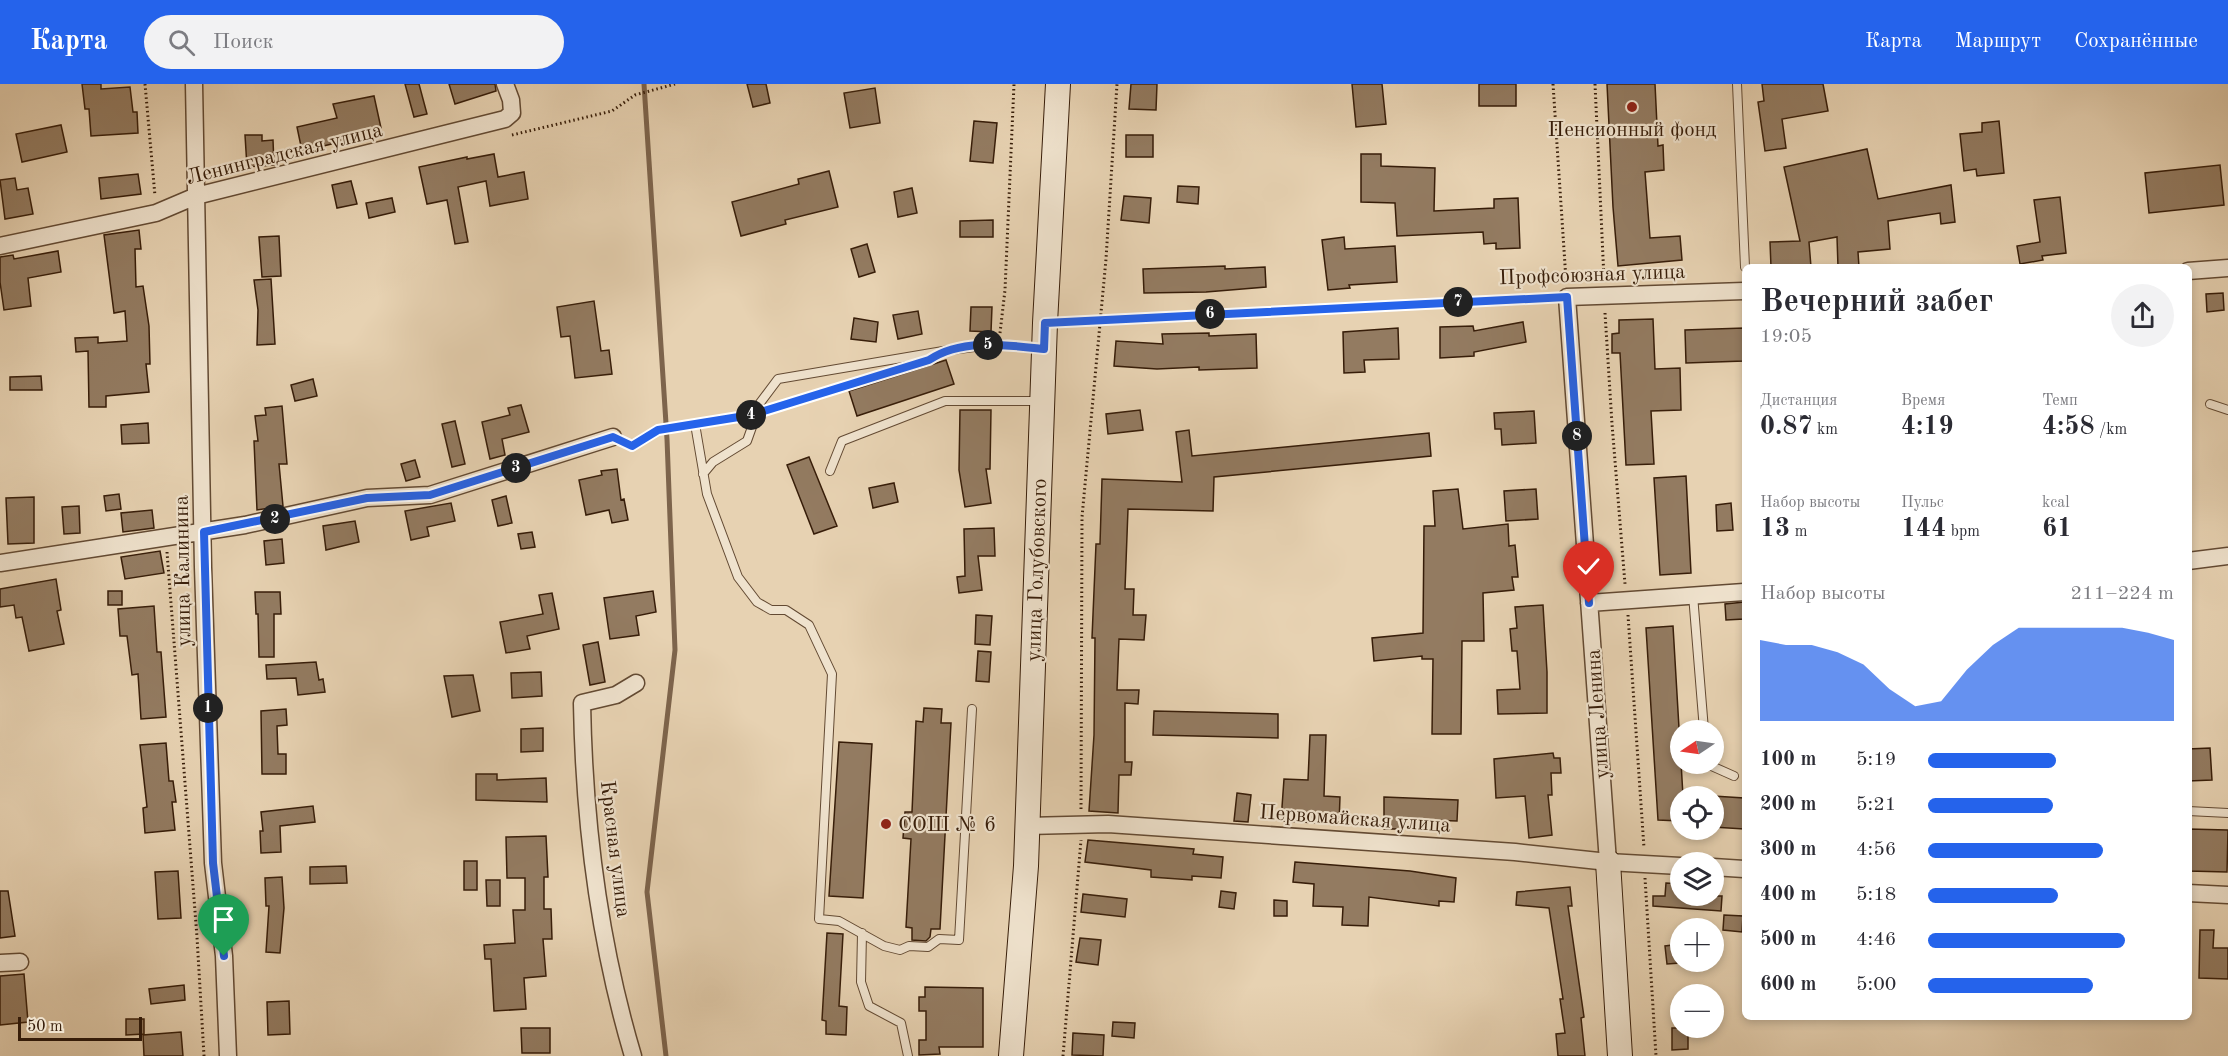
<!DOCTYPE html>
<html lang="ru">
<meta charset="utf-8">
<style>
body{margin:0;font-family:"Old Standard TT",serif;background:#f2f2f3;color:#2b2b33;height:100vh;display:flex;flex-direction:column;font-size:22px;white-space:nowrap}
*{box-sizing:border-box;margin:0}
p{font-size:20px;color:#7c7c81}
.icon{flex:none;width:33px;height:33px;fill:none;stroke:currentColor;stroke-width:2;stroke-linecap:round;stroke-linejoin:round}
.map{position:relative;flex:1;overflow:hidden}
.side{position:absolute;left:1742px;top:180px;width:450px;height:756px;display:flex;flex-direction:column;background:#fff;border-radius:9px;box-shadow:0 3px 9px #0003}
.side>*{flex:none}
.needle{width:39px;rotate:257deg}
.tools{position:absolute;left:1670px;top:636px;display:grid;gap:12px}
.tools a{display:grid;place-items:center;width:54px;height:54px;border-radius:50%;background:#fff;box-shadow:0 3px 9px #0003;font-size:30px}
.scale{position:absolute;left:18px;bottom:15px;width:124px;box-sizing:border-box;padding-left:6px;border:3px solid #371d09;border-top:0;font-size:16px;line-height:21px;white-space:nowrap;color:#371d09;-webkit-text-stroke:4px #efe2cd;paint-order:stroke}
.pin{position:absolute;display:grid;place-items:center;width:51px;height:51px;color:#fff;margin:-62px -26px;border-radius:50% 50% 50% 0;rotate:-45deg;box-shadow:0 0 6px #0007}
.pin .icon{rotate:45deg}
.km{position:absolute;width:30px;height:30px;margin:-15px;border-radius:50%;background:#222;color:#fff;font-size:16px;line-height:30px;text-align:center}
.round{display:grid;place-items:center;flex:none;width:63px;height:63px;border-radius:32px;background:#f2f2f3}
.overview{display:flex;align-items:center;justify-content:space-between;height:102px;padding:0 18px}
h1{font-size:33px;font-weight:700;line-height:45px}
.figures{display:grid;grid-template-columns:repeat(3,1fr);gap:9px;height:102px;padding:6px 18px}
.figures div{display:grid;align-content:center}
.figures b{font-size:26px;font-weight:700}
.figures small{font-size:16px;font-weight:400}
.figures p{font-size:16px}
.chart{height:168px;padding:12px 18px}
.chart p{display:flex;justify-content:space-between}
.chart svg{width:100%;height:108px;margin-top:6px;fill:#2563eb;opacity:.7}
ul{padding:0 18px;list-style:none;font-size:20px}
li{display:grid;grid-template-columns:96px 72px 1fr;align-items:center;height:45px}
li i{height:15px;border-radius:8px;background:#2563eb}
header{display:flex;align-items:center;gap:36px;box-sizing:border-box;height:84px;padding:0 30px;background:#2563eb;color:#fff}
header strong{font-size:28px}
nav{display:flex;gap:33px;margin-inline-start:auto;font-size:21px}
.search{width:420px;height:54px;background:#f2f2f3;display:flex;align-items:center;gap:15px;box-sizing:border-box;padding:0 21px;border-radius:33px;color:#7c7c81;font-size:22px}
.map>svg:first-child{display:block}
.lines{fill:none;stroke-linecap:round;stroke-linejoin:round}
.stream{stroke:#7d644c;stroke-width:5}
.building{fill:#937b61;stroke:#371d09;stroke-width:1.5}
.lane-casing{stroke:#634a33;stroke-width:10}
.street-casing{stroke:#634a33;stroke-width:19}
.secondary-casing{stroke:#371d09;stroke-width:26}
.path{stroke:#371d09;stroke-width:3;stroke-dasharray:1.5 3;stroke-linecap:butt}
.lane{stroke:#efe2cd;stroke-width:8}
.street{stroke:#efe2cd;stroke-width:16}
.secondary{stroke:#efe2cd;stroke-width:24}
.route-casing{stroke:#fff;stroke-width:12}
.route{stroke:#2563eb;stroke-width:8}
.poi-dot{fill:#8f2418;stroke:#efe2cd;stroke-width:2}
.labels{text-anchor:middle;stroke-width:4.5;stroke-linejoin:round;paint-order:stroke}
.poi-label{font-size:21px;fill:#371d09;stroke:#efe2cd}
.street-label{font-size:21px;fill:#371d09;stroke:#efe2cd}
</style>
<header>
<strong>Карта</strong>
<div class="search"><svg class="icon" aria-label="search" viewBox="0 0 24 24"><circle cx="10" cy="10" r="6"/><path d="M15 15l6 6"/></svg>Поиск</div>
<nav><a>Карта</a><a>Маршрут</a><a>Сохранённые</a></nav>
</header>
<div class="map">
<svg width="2228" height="972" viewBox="0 0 2228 972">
<rect width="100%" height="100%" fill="#e7d2b2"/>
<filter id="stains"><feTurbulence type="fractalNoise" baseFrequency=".00333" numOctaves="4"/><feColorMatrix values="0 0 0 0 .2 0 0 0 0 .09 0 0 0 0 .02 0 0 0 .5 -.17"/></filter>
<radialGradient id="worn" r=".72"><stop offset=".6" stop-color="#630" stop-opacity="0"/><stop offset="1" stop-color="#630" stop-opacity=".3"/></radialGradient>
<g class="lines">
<!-- stream -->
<path class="stream" d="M644 0 667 355 675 566 647 808 666 972"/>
</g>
<!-- building -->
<path class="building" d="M82 0H101V5L130 3 133 28H137L138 49 91 52 89 25H85Z
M405 0H419L427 30 414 33Z
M449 0H495L496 7 455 20Z
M747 0H766L770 19 753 23Z
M1131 0H1157L1156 26 1129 25Z
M1352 0H1382L1386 40 1356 43Z
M1479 0H1516V22H1479Z
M1607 0H1655L1658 62 1663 61 1664 86 1645 88 1650 154 1680 152 1682 176 1618 182 1613 123Z
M1762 0H1823L1828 27 1782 35 1786 64 1765 67 1758 18 1764 17Z
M875 4 880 39 850 44 844 9Z
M374 12 381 44 352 50 353 55 302 67 297 43 337 34 333 20Z
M974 37 997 39 993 79 970 77Z
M1999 37 2004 89 1977 92 1976 85 1964 87 1960 50 1982 48V39Z
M61 41 67 68 22 78 16 50Z
M245 51H262V57L273 56 274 81 247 83Z
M1126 51H1153V73H1126Z
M1867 65 1878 115 1951 101 1955 138 1941 140 1940 129 1888 137 1890 165 1858 168 1859 183H1838L1837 153 1809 158 1811 183H1771L1770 158 1800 157 1784 83Z
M494 70 498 93 524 88 528 115 490 122 486 97 458 103 468 158 455 160 447 116 427 120 419 83 467 73V75Z
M1361 70H1381V82L1435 84 1434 127 1494 124V115L1518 114 1520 164 1496 165V159L1484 160 1483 148 1397 152 1395 119 1361 118Z
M2220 81 2224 121 2149 129 2145 89Z
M829 87 838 123 785 136 786 140 741 152 732 118 799 100 798 95Z
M138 90 141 110 101 115 99 94Z
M15 94 17 106 28 104 33 130 5 135 0 96Z
M351 97 357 120 337 124 332 101Z
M1178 102 1199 103 1198 120 1177 118Z
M912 104 917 129 898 133 894 108Z
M1124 112 1151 114 1149 139 1121 136Z
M2060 113 2066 169 2042 172 2043 176 2020 180 2017 162 2040 158 2034 116Z
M392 114 395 128 369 134 366 119Z
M993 136V153H960V137Z
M139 146 141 165H135L136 203 143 202 149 242 150 280H146L149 308 106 312V323H89L88 267 76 268 75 254 98 253V259L127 257 125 227 114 229 104 151Z
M279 152 281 192 262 193 259 153Z
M1344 153 1345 165 1395 162 1397 198 1349 201 1350 204 1328 206 1322 156Z
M867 160 875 188 859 193 851 165Z
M58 167 61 188 28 194 31 222 4 226 0 198V173L13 171 14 175Z
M1225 182V185L1265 183 1266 203 1206 208 1144 209 1143 185Z
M271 195 275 260 257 261 258 226 254 196Z
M2223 209 2224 226 2207 228 2206 210Z
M594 217 601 267 609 266 612 290 575 294 570 252 561 253 557 223Z
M971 223H992L991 248 970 247Z
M918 227 922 250 898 255 893 231Z
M854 234 878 238 876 258 851 255Z
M1653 235 1655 285 1680 284 1681 326 1651 327 1654 380 1626 381 1620 269H1612V250L1619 249V236Z
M1523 238 1526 258 1474 268V272L1440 274V243L1473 242 1474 247Z
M1398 244 1399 275 1364 276 1365 288 1344 289 1343 248Z
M1744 244V277L1686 279 1685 246Z
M1209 249V252L1256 250 1257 284 1199 286V283L1157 285 1114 282 1116 257 1163 260 1162 250Z
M946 276 954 300 857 332 849 307Z
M41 292 42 306H10V293Z
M313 295 317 312 295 317 291 301Z
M521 321 529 348 502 355 505 371 490 375 482 338 510 331 508 324Z
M282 322 287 380H279L283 422 257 426 254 357H258L255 332 266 331 265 324Z
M960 326H991L990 385H986L991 419 965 423 959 386Z
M1140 326 1143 346 1108 350 1106 330Z
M1534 327 1536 359 1502 361 1501 345H1495L1494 329Z
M455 337 465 380 452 383 442 340Z
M148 339 149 359 122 360 121 341Z
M1189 346 1192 372 1429 349 1431 372 1214 393 1213 427 1128 425 1125 505H1134L1133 531H1146L1144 556 1119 555 1117 606H1139L1138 620 1125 619V678H1132L1131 691H1119L1118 729 1089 727 1094 651 1095 554H1092L1096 460H1100L1102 395 1182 398 1176 348Z
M809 373 837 442 814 450 787 381Z
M415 376 420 393 406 397 401 380Z
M617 385 621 416 624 415 628 436 612 439 609 426 586 431 579 396 602 391 601 387Z
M1686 392 1691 489 1660 491 1654 394Z
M894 399 898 418 873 424 869 404Z
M1458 405 1463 445 1508 440 1509 462 1515 461 1518 493H1512L1514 506 1483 509 1484 557H1462L1461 650H1432L1433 575H1422V572L1374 577 1372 554 1423 549 1424 442H1435L1433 407Z
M1536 405 1538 435 1506 437 1504 407Z
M119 410 121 425 106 427 104 412Z
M506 412 512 439 498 442 492 416Z
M34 413V459L8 460 6 414Z
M451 419 455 437 427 443 429 452 411 456 405 427Z
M1731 419 1733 446 1717 447 1716 421Z
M79 422 80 449 64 450 62 423Z
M152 426 154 444 123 448 121 429Z
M355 437 359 458 326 466 323 442Z
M994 444 995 472H978L982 506 959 509 957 493 965 492 964 445Z
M532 448 535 463 521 465 518 450Z
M282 455 284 479 266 481 264 457Z
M160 467 164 489 125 495 121 473Z
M56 495 61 526 57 527 64 560 29 567 22 533 16 534 14 521 0 523V505Z
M108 507H122V521H108Z
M653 507 656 528 636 532 639 551 610 555 604 514Z
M255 508H280L281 530H274V573H259L258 530H256Z
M552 509 559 545 527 552 530 565 506 569 500 538 543 530 539 511Z
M1744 518V535L1726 536 1725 520Z
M1543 521 1547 588V629L1498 630 1497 606 1520 605 1517 567H1512L1510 545 1517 544 1515 523Z
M154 522 157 568H161L166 633 141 635 138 590 132 591 127 552H120L118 525Z
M976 531 992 532 990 561 975 560Z
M1673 542 1683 712H1680V737L1658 736 1646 544Z
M598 558 605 598 590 601 583 561Z
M978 567 991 568 989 598 976 597Z
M316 578 319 596 323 595 325 608 298 611 296 594 267 595 266 581Z
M541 588 542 612 512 614 511 589Z
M473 591 480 627 452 633 444 592Z
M924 624 942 625 941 639H951L940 845H931L930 853 926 857 912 856V844L906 843 911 755 903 754 905 728H912L916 637 923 638Z
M286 625 287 641 277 642 278 670H286V690H262L261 627Z
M1154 627 1278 630V654L1153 651Z
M543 644V667L521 668V645Z
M1310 651H1326L1324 712 1340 713 1339 740 1281 737 1284 695 1308 696Z
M839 658 872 660 863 814 829 812Z
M166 659 169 697H173L176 718H172L175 746 145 749 143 724 147 723 140 661Z
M2210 664 2212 696 2188 697V665Z
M1553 669 1554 674H1560L1561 689H1551L1552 711H1548L1552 751 1529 754 1525 712 1496 714 1494 675Z
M476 690H497V696L546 694 547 718 476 716Z
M1237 709 1251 711 1248 738 1234 737Z
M1713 712 1744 714V745L1713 743Z
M1384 713 1458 716 1457 737 1403 735V745H1384Z
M313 722 315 738 280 742 281 768 261 769 260 747H263L261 728Z
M2188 745 2228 746 2227 788 2188 787Z
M546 752 548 793H544V825H551L552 855H543L546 892 524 894 526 925 494 927 491 875H485L484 861 515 859 513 826H525V794H507L506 753Z
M1088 756 1194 765 1193 770 1223 773 1221 794 1192 792V796L1151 793V786L1085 778Z
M464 777H477V806H464Z
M1295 778 1410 787 1456 794 1454 818 1439 817V822L1369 813 1368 842 1342 841 1343 823 1313 822 1314 800 1293 798Z
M346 782 347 799 310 800V783Z
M178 787 181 834 158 835 155 788Z
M282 793 284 824 280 869 266 868 269 822H266L265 794Z
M486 796H500V822H487Z
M1666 799 1680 800V812H1722L1721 827 1653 822V812H1665Z
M1570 803 1572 822H1568L1584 933 1581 934 1585 972H1558L1556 950 1565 949 1560 915H1563L1549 824 1516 821 1517 808Z
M0 807H8L15 852 0 854Z
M1221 807 1236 809 1234 825 1219 823Z
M1083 810 1127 815 1125 833 1081 828Z
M1274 816 1287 817V832H1274Z
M1724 831 1743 832 1742 848 1723 846Z
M2200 846H2214L2213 864H2228V895L2199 894Z
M827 849 843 850 839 922 847 923 846 951 826 950V937L822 936Z
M1080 854 1101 856 1098 881 1076 878Z
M1680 860V879L1667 880 1665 862Z
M24 890 28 938 0 941V892Z
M184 901 185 916 151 920 149 905Z
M925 903 983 904V963H939L940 970 919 971V956H926V927H919V913H925Z
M289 917 290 950 268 951 267 918Z
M126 935H144V950L126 951Z
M1113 938 1135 939 1134 954 1112 952Z
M521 944H550V969H522Z
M1672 944H1688V965L1672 966Z
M181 948 183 972H144L143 951Z
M1073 949 1104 951 1103 972 1072 971Z"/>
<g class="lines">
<defs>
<path id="lane" d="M1737 0 1745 183
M2210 320 2228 326
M695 340 707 410 738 493 757 518 771 526H786L809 541 832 590 819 835 839 837 884 862 900 866 909 862 928 863 939 855 959 856 972 625
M830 387 842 357 945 317H1042
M703 390 713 378 747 357 752 343 751 331 778 295 943 267 998 260 1042 265
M1693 511 1704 646
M1707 680 1734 692
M2188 727 2228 729
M862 849 861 898 869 922 901 939 908 972"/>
<path id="street" d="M194 0 203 483 213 779 224 872 228 972
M0 162 156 129 196 112 505 35 512 29 511 16 505 0
M2188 187 2228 184
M2188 477 2228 472
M0 479 245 441 367 414 430 411 613 353
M1589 519 1744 508
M1027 742 1108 740 1515 768 1608 778 1680 782
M1608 778 1567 213 1744 207
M1713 783 1744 785
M2188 809 2228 811
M0 879 20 878
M633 972C599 858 584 738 582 619L616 611 636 599"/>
<path id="secondary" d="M1608 778 1620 972
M1011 972 1026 782 1045 239 1058 0"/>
</defs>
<!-- lane casing -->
<use href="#lane" class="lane-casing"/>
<!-- street casing -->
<use href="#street" class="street-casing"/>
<!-- secondary casing -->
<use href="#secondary" class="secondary-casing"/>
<!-- path -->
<path class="path" d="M145 0 155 112
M1553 0 1566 196
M1595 0 1604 195
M512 51 612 27 635 11 675 0
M1605 229 1612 340 1625 500
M1065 238 1552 214
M1000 249 1005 206 1014 0
M772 325 877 292
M708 338 740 334
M626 360 632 362 658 346 683 342
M167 468 197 853 204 972
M1628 531 1644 764
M1081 725 1082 433 1106 175 1117 0
M1645 794 1656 972
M1063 972 1081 756"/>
<!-- lane -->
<use href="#lane" class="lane"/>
<!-- street -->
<use href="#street" class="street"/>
<!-- secondary -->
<use href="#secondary" class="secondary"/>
</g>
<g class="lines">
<defs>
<path id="route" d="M224 872 213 779 204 448 367 414 430 411 613 353 632 362 658 346 751 331 929 276C961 254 1007 261 1044 265L1045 239 1567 213 1589 519"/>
</defs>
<!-- route casing -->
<use href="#route" class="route-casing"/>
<!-- route -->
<use href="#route" class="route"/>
</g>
<!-- markers -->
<g class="poi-dot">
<circle cx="1632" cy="23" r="6"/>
<circle cx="886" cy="740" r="6"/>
</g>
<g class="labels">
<!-- poi labels -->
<g class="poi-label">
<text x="1632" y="52">Пенсионный фонд</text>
<text x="898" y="747" text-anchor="start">СОШ № 6</text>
</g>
<!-- street labels -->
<g class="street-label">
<text transform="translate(284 69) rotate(-14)" y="7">Ленинградская улица</text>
<text transform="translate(1592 190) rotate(-2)" y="7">Профсоюзная улица</text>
<text transform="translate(1036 486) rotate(-88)" y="7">улица Голубовского</text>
<text transform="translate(182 487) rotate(-91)" y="7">улица Калинина</text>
<text transform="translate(1597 630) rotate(-94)" y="7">улица Ленина</text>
<text transform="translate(1355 734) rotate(4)" y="7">Первомайская улица</text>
<text transform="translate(616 765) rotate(83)" y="7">Красная улица</text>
</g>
</g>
<rect width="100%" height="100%" filter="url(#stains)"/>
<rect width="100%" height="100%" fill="url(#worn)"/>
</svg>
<div class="tools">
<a><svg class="needle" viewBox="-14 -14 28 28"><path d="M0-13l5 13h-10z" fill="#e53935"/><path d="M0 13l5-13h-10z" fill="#7c7c81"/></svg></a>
<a><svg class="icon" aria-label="locate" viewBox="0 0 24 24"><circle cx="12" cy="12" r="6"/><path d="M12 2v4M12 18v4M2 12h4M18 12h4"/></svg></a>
<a><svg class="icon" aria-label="layers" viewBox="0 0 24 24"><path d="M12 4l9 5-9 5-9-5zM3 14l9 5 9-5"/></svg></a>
<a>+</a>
<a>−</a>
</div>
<div class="scale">50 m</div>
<div class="pin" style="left:224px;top:872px;background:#1e9e55"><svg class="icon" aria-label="arrive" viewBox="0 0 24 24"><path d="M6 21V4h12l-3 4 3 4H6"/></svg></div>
<div class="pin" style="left:1589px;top:519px;background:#d93025"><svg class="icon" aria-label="check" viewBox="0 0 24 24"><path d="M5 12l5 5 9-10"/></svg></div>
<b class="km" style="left:208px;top:624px">1</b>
<b class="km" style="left:275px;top:435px">2</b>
<b class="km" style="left:516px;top:384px">3</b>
<b class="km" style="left:751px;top:331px">4</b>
<b class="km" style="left:988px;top:261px">5</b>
<b class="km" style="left:1210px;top:230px">6</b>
<b class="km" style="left:1458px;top:218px">7</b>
<b class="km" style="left:1577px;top:352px">8</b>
<section class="side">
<div class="overview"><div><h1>Вечерний забег</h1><p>19:05</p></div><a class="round"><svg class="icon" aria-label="share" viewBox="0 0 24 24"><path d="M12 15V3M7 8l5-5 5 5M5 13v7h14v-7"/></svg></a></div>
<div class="figures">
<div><p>Дистанция</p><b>0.87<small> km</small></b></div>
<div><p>Время</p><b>4:19</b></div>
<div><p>Темп</p><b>4:58<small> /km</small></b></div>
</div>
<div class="figures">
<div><p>Набор высоты</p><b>13<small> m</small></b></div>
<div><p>Пульс</p><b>144<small> bpm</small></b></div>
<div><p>kcal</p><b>61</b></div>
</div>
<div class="chart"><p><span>Набор высоты</span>211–224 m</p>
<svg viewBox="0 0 160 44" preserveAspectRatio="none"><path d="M0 44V11L10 13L20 13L30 16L40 21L50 31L60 38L70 36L80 23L90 13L100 6L110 6L120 6L130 6L140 6L150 8L160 11V44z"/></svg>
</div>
<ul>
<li><b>100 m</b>5:19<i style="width:52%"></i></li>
<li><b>200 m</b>5:21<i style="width:51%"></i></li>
<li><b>300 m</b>4:56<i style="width:71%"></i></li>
<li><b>400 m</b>5:18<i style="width:53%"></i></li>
<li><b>500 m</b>4:46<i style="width:80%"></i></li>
<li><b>600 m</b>5:00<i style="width:67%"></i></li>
</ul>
</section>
</div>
